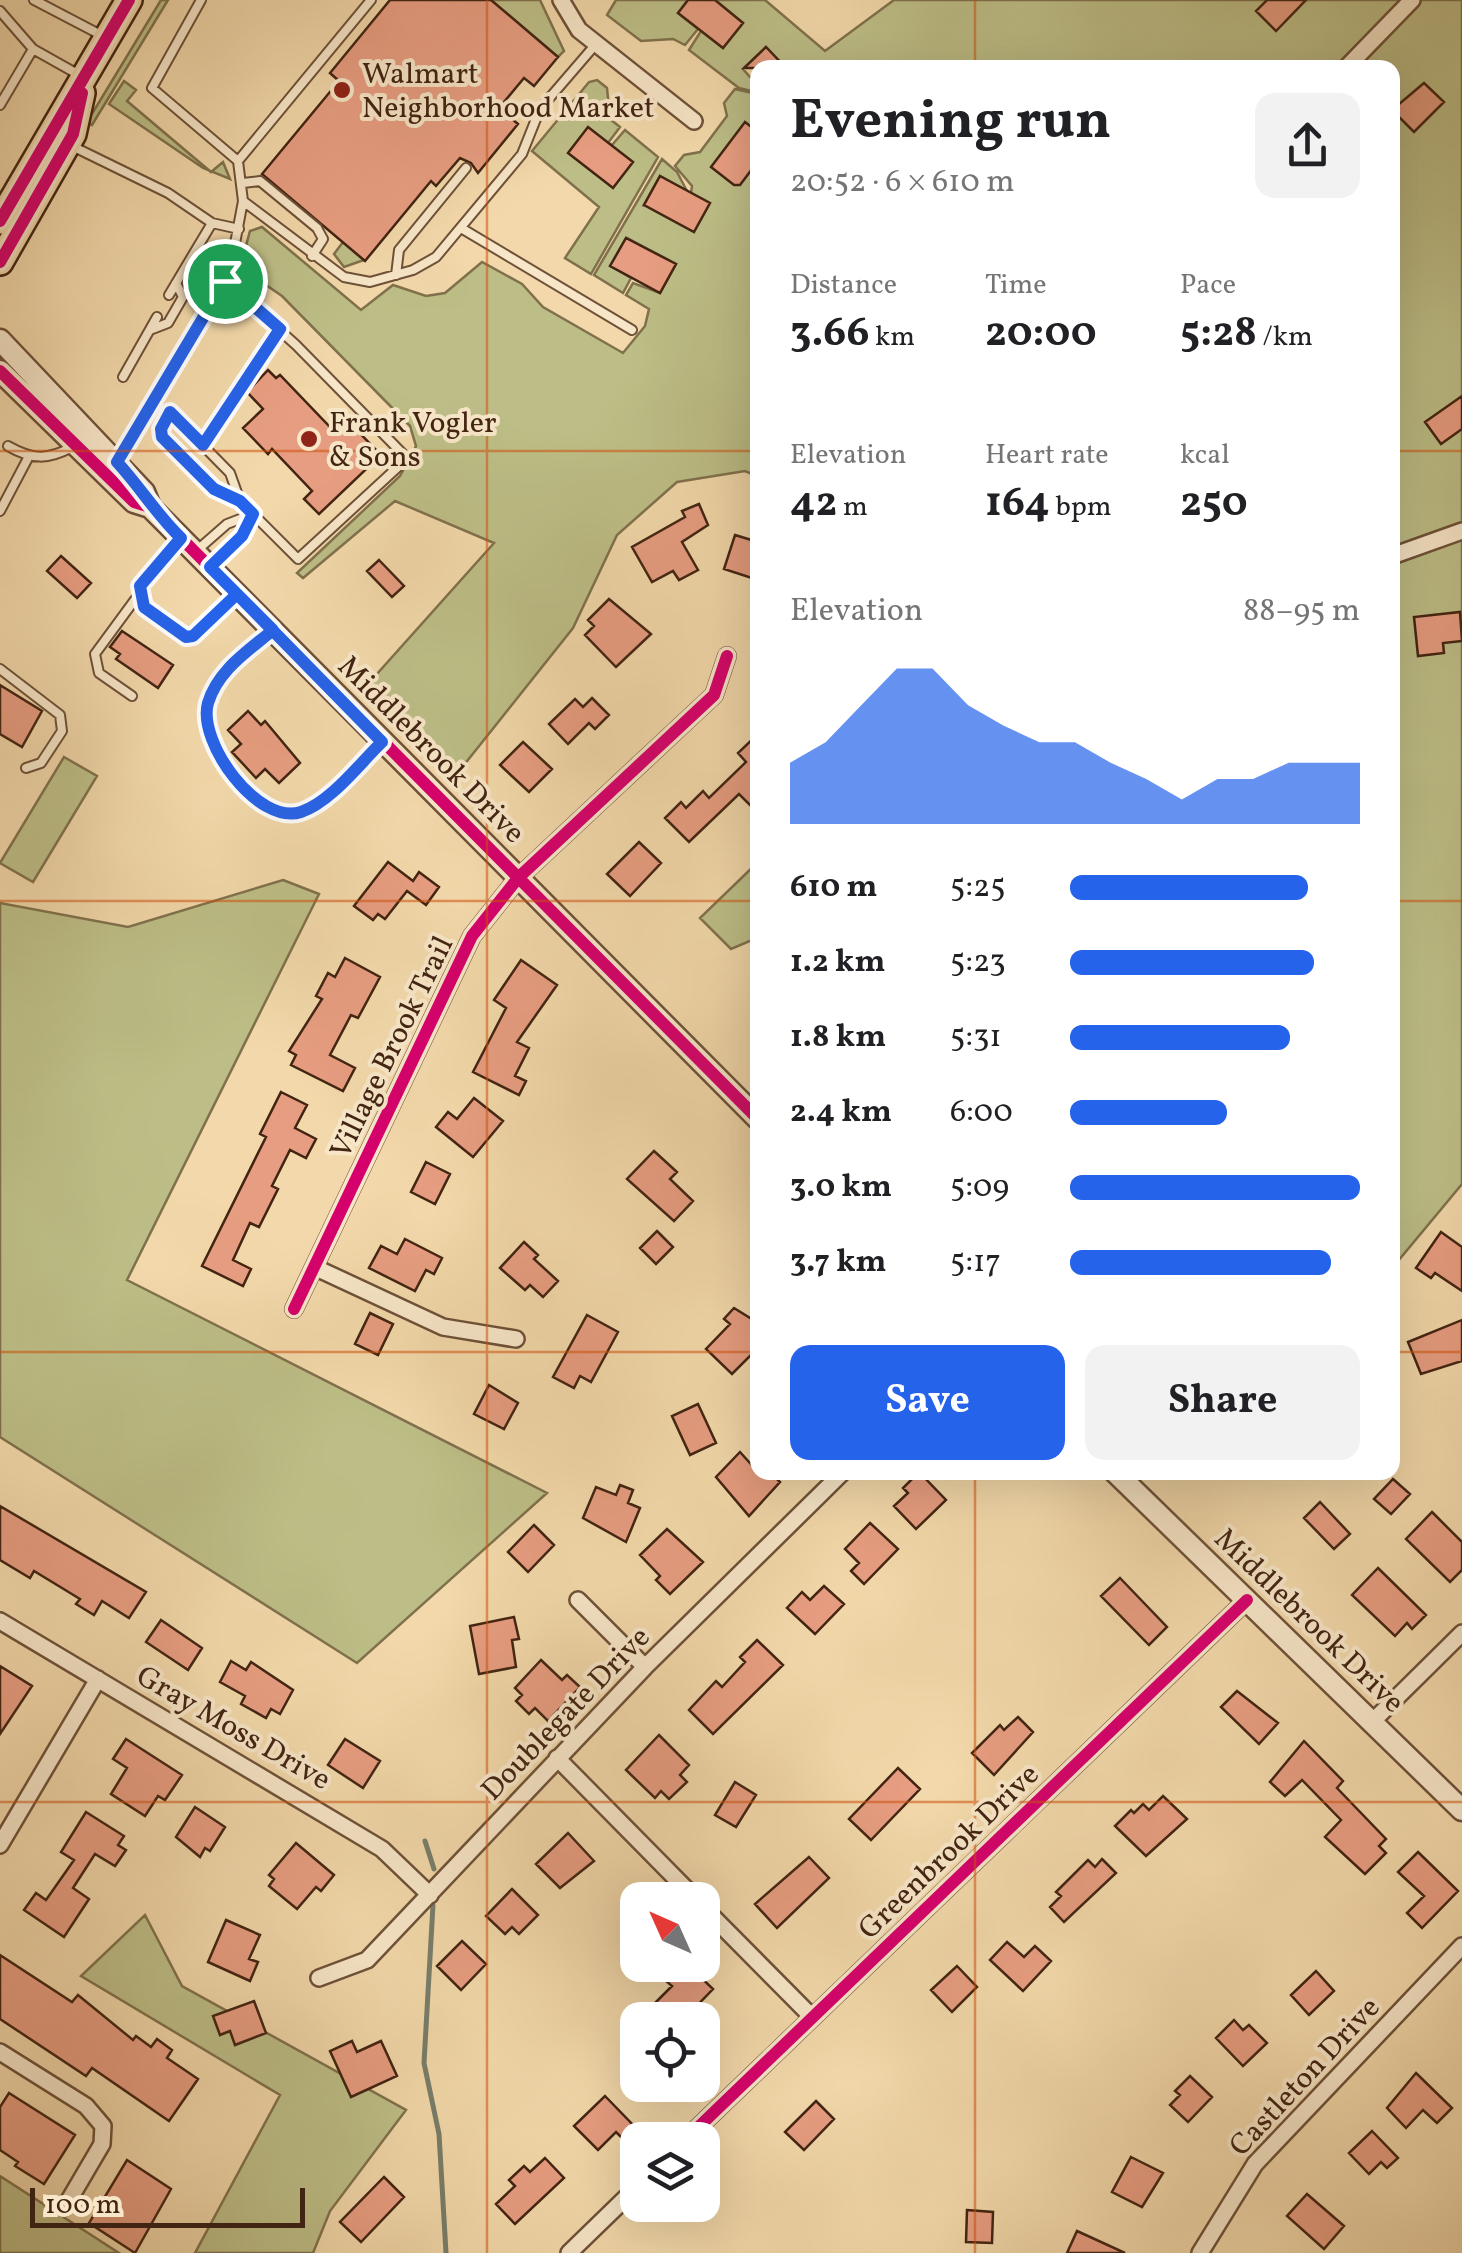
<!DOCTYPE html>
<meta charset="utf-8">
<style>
body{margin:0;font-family:Vollkorn,serif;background:#f2f2f2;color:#202124;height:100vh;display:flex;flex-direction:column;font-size:38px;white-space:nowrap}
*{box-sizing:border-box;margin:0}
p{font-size:32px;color:#757577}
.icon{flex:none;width:55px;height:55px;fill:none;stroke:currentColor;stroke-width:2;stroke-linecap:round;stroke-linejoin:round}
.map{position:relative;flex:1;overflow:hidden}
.panel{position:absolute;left:750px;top:60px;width:650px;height:1420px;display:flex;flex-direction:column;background:#fff;border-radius:20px;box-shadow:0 10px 40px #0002}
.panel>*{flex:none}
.needle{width:65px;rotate:315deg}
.fabs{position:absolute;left:620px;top:1882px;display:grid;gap:20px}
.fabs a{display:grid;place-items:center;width:100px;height:100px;border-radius:20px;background:#fff;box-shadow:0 10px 40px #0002;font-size:50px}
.scale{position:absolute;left:30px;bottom:25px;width:275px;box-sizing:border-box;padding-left:10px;border:5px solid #422412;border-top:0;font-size:28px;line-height:35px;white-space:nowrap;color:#422412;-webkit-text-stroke:8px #f7e6c8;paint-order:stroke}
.pin{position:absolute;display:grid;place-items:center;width:85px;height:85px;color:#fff;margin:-42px;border:5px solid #fff;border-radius:50%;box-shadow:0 2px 10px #0007}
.round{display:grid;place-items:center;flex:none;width:105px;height:105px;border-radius:20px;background:#f2f2f2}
.headline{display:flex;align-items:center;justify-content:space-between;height:170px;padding:0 40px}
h1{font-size:55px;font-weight:700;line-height:75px}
.metrics{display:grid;grid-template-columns:repeat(3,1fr);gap:15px;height:170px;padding:10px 40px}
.metrics div{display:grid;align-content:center}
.metrics b{font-size:42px;font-weight:700}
.metrics small{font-size:28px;font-weight:400}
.metrics p{font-size:28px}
.chart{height:280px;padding:20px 40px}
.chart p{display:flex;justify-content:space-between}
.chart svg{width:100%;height:180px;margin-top:10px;fill:#2563eb;opacity:.7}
.button{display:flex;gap:20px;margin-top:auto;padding:20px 40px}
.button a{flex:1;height:115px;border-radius:20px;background:#2563eb;color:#fff;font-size:40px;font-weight:700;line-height:115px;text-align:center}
.button a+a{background:#f2f2f2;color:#202124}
ul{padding:0 40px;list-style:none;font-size:32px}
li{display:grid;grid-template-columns:160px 120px 1fr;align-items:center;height:75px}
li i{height:25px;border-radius:12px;background:#2563eb}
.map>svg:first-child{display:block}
.green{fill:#bdbe87;stroke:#80714c;stroke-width:2.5}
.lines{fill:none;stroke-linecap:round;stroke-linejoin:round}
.stream{stroke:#787e6a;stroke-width:5}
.building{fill:#e79d81;stroke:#422412;stroke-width:2.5}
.service-casing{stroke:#6e5138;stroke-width:12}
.minor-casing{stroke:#6e5138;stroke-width:20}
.tertiary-casing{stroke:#6e5138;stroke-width:25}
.primary-casing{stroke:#422412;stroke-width:30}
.service{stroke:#f7e6c8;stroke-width:8}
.minor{stroke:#f7e6c8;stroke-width:15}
.tertiary{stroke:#f7e6c8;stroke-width:20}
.primary{stroke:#f2d8aa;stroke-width:25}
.cycleway-casing{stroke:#f7e6c8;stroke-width:19}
.cycleway{stroke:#d6006c;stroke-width:12}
.route-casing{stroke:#fff;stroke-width:20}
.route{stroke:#2563eb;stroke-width:12}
.grid{fill:none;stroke:#cf510d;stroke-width:2.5;stroke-opacity:0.55}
.poi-dot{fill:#8f2418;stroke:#f7e6c8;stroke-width:4}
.labels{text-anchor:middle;stroke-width:8;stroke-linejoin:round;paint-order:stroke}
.poi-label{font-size:30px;fill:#422412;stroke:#f7e6c8;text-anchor:start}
.street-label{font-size:30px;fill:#422412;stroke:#f7e6c8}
</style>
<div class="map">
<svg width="1462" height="2253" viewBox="0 0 1462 2253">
<rect width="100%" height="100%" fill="#f2d8aa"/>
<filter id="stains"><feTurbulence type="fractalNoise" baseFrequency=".002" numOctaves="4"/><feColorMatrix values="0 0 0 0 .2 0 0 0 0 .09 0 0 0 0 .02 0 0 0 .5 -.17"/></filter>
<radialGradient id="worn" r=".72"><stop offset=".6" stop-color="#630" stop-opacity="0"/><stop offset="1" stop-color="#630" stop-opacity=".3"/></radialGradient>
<!-- green -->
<path class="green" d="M161 0H168L92 125 87 122Z
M491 0H540L564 51 558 57Z
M616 0H688L678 13 698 29 685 45 673 39 641 41 607 15Z
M715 0H765L825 51 894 0H1462V1184L1393 1267 1392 68H786L766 47 743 69 757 85 751 91 739 88 689 50 701 31 723 48 743 23Z
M597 80 607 88 610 119 620 127 608 143 612 145 625 130 658 157 591 274 565 258 599 207 532 151 589 82Z
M124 81 136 90 127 101 211 172 223 162 230 179 203 168 109 104Z
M735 89 757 94V476L745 471 677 482 617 535 573 628 452 780 360 693 494 543 395 501 303 578 297 573 400 476 416 446 410 426 282 296 263 283 247 284 238 275 250 231 262 227 361 310 393 285 426 296 445 293 482 262 522 284 543 307 623 353 645 326 649 309 626 295 633 283 660 293 676 264 627 238 611 266 631 278 623 293 594 275 662 159 677 172 687 191 660 176 644 205 691 193 692 186 675 166 684 155 700 152 727 116 724 103Z
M343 242 364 260 344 267 334 254Z
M64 757 97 776 33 882 0 863Z
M757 863V938L731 949 700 918Z
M283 880 319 894 127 1280 547 1493 357 1663 0 1437V903L128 927Z
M145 1915 182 1986 406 2110 330 2211 313 2253H195L280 2095 81 1976Z
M0 2176 119 2253H0Z"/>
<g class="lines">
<!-- stream -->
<path class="stream" d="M425 1841 434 1869
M433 1905 424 2063 439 2134 446 2253"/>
</g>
<!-- building -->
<path class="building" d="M390 0H491L558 57 534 86 524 78 499 108 518 124 478 173 471 163 460 158 436 186 431 181 365 261 262 174 339 81 330 73Z
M688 0H715L743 23 723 48 678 13Z
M1267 0H1306L1276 31 1256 11Z
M766 47 786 68H744Z
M1424 83 1444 102 1414 132 1392 110Z
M745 122 758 132V161L740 185H734L711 167Z
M588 127 633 162 613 188 568 153Z
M660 176 710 203 694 232 644 205Z
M626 238 676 264 660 293 610 266Z
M268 370 276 378 280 375 330 427 342 415 381 455 319 514 304 499 312 491 272 449 268 454 243 428 263 409 247 392Z
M1462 396V429L1441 444 1425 422Z
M699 504 708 525 682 542 698 570 679 580 673 571 652 582 632 547 685 517 682 511Z
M735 535 758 542V580L724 569Z
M61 556 91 583 77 598 47 571Z
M379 560 404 586 392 597 367 571Z
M609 599 651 634 616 667 585 635 594 626 588 620Z
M1460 612 1462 641 1443 643 1444 653 1418 656 1414 617Z
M122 631 173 665 158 688 116 659 120 654 110 647Z
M0 685 42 711 22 747 0 734Z
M592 698 609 715 595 729 589 723 568 744 549 724 575 699 583 707Z
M248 711 261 725 265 721 300 763 279 783 265 769 256 778 232 752 241 744 228 730Z
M758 734V813L739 794 689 842 665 818 681 802 686 808 703 791 709 798 746 762 738 753Z
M523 742 552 769 529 792 500 765Z
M639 842 661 863 630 896 607 874Z
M388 862 413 881 419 872 439 887 426 905 407 891 385 919 378 914 373 920 354 906Z
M345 958 380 977 358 1018 351 1015 330 1055 355 1068 343 1091 291 1065 296 1055 289 1051 322 999 316 996 328 973 335 977Z
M521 960 557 985 517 1042 529 1048 515 1076 526 1081 519 1095 473 1072 506 1008 494 1000Z
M281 1092 307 1105 295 1128 316 1139 306 1158 290 1150 272 1186 278 1189 259 1227 250 1223 233 1260 251 1269 243 1286 202 1266 266 1137 260 1134Z
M474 1098 503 1121 473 1157 436 1127 448 1112 457 1119Z
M654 1151 677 1172 670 1179 693 1201 674 1221 627 1179Z
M426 1162 450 1174 435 1204 411 1192Z
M657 1231 673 1247 656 1264 640 1248Z
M1441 1232 1462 1247V1291L1435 1273 1431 1278 1416 1268Z
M405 1239 442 1258 434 1274 426 1270 415 1291 369 1268 381 1246 397 1254Z
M524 1242 538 1255 534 1259 558 1281 543 1297 530 1285 525 1290 500 1268Z
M734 1308 758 1323V1348L732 1374 706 1349 730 1324 724 1319Z
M370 1313 393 1324 378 1355 355 1344Z
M587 1315 618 1332 591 1382 580 1376 574 1388 553 1377Z
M1462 1320V1361L1421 1374 1408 1342Z
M489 1385 518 1403 504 1429 474 1414Z
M698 1404 716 1443 690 1455 672 1416Z
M740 1452 758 1472H770L780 1482 749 1516 716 1477Z
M919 1472 946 1500 916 1529 894 1506 908 1493 903 1488Z
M1393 1479 1410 1494 1391 1514 1374 1499Z
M620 1485 633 1490 628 1503 640 1508 626 1542 583 1518 596 1487 616 1495Z
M1320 1502 1350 1534 1334 1549 1304 1518Z
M0 1506 146 1592 129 1618 102 1601 94 1615 76 1604 80 1599 34 1571 30 1578 0 1560Z
M1432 1512 1462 1542V1570L1450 1582 1406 1539Z
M870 1523 898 1549 864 1584 851 1571 859 1563 845 1549Z
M534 1525 554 1545 528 1572 508 1552Z
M667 1529 703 1562 670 1594 656 1580 660 1576 640 1555Z
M1378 1568 1426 1615 1412 1629 1407 1623 1395 1636 1352 1595Z
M1120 1578 1167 1627 1149 1645 1101 1596Z
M824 1586 844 1604 815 1634 787 1608 802 1592 810 1600Z
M514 1617 519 1639 512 1640 516 1667 479 1674 470 1626Z
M161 1620 202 1648 188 1670 146 1642Z
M757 1640 783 1665 713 1734 689 1710 716 1681 722 1687 745 1662 740 1657Z
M541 1660 562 1680 567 1675 580 1687 548 1721 535 1708 529 1714 516 1701 522 1695 515 1688Z
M231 1661 246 1670 251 1662 293 1690 280 1714 271 1709 266 1718 241 1704 245 1696 220 1682Z
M0 1666 32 1686 0 1734Z
M1237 1691 1278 1723 1259 1744 1221 1707Z
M1018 1717 1033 1732 994 1775 972 1753 1000 1725 1004 1730Z
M659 1735 689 1765 680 1775 687 1782 669 1799 661 1791 655 1798 626 1770Z
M126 1739 182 1775 165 1800 158 1796 145 1816 111 1794 127 1768 113 1759Z
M345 1739 380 1761 363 1788 328 1765Z
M1304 1741 1343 1781 1337 1788 1386 1839 1379 1846 1386 1853 1365 1874 1325 1837 1341 1820 1302 1780 1285 1796 1270 1782Z
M898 1768 920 1789 871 1840 849 1819Z
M735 1782 756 1795 736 1827 715 1815Z
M1163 1796 1187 1819 1146 1856 1115 1826 1131 1810 1134 1813 1143 1804 1149 1810Z
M195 1807 225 1827 210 1851 205 1848 200 1857 176 1837Z
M86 1812 124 1836 118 1845 126 1850 115 1866 95 1854 73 1888 89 1899 64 1937 24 1910 36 1893 46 1900 74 1860 61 1852Z
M568 1833 594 1861 560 1888 536 1864Z
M296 1843 334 1875 321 1891 316 1887 297 1909 269 1886 274 1879 269 1875Z
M1418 1852 1458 1891 1422 1928 1407 1913 1424 1896 1398 1872Z
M809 1857 829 1878 777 1928 755 1904Z
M1102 1859 1116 1873 1064 1922 1050 1907 1061 1896 1056 1892 1088 1860 1095 1867Z
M512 1889 538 1915 519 1934 512 1927 505 1934 486 1916Z
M226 1920 260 1935 249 1959 258 1962 250 1981 208 1962Z
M462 1941 486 1964 461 1990 437 1966Z
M1007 1942 1024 1957 1035 1946 1051 1961 1023 1991 990 1960Z
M0 1955 72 2002 78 1995 133 2040 136 2036 151 2047 157 2039 172 2050 167 2058 198 2079 169 2121 92 2068 86 2076 0 2019Z
M682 1965H688L713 1989 683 2020H665L651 2007 672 1986 666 1981Z
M957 1966 977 1987 952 2012 931 1990Z
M1316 1971 1334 1991 1309 2015 1291 1995Z
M254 2001 266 2033 235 2045 230 2031 220 2035 213 2016Z
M1234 2020 1243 2030 1249 2025 1267 2043 1243 2066 1216 2038Z
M352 2041 357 2052 381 2041 397 2076 351 2097 330 2051Z
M1416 2073 1452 2108 1437 2123 1423 2110 1406 2128 1387 2108Z
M1190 2076 1212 2097 1188 2122 1170 2105 1180 2095 1175 2091Z
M9 2093 75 2135 44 2184 15 2166 18 2162 0 2150V2107Z
M605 2096 635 2127 623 2139 616 2132 598 2150 574 2126Z
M816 2101 834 2119 804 2150 785 2132Z
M1372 2131 1398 2158 1387 2168 1381 2162 1369 2174 1349 2153Z
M1131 2157 1163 2173 1142 2207 1112 2192Z
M545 2158 564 2178 515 2224 496 2204 515 2186 509 2180 524 2166 530 2172Z
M127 2160 171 2189 135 2253 89 2223Z
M384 2177 404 2197 361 2242 340 2222Z
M1307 2194 1344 2226 1324 2249 1287 2216Z
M967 2210 993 2212 992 2243 966 2242Z
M1077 2231 1125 2253H1067Z"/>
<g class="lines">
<defs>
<path id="service" d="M34 0 101 35
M201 0 152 88 238 161 371 0
M0 11 33 49 81 76
M0 105 33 49
M72 146 168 193 212 223 169 295
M243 183 260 181 317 228 323 239 312 256
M243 201 344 277 370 282 413 270 436 257 522 154 540 109 596 44
M212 223 239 229
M461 228 632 330
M396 275 399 250 466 168
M225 281 296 345 403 454 399 466 298 559 240 501 213 489 162 437 161 429 170 412 230 473 240 501
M150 330 168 323 183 297 176 283
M123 377 157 317
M203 445 280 329
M8 446C32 460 48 460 72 447
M117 463 230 270 243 201 238 161
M0 511 28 458
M195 552 227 524 253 514 242 536 213 564
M139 593 144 607 186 637 200 631 234 597
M270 633C245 654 212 673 207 708 201 745 257 822 298 812 328 805 358 765 380 744
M0 669 60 715 62 731 41 763 26 768
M132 696 99 673 95 654 178 541"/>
<path id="minor" d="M561 0 579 30 694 121
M1346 68 1412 0
M1392 556 1462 531
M314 1267 443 1327 516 1339
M294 1309 472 936 518 878 714 695 727 656
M578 1600 645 1667
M0 1621 382 1849 430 1895
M1372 1722 1462 1633
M557 1758 697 1900
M0 1845 98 1679
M702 1906 811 2016
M319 1978 367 1960 645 1667 843 1472
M0 2052 86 2106 103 2126 102 2144 65 2207
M685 2140 1247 1600
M569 2253 638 2186
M1200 2253 1255 2164 1462 1946"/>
<path id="tertiary" d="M0 340 144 492 150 507
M0 371 134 502 150 507 181 538 758 1119
M1115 1472 1462 1810"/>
<path id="primary" d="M0 221 129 0
M0 262 73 134 82 93"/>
</defs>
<!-- service casing -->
<use href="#service" class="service-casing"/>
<!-- minor casing -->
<use href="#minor" class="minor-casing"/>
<!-- tertiary casing -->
<use href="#tertiary" class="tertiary-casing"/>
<!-- primary casing -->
<use href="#primary" class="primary-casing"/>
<!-- service -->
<use href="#service" class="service"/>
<!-- minor -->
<use href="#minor" class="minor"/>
<!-- tertiary -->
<use href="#tertiary" class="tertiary"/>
<!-- primary -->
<use href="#primary" class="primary"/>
<defs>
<path id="cycleway" d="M0 221 129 0
M0 262 73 134 82 93
M0 371 134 502 150 507 181 538 758 1119
M294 1309 472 936 518 878 714 695 727 656
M685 2140 1247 1600"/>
</defs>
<!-- cycleway casing -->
<use href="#cycleway" class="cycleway-casing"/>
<!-- cycleway -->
<use href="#cycleway" class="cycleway"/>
</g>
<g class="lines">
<defs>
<path id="route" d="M225 281 280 329 203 445 170 412 161 429 162 437 214 489 240 501 253 514 242 536 210 567 273 630C247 652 218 670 208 703 197 742 258 826 301 812 331 802 360 763 382 742 334 693 285 643 237 594L193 636 186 637 144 607 140 586 181 538C156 514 141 488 117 462L225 281"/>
</defs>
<!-- route casing -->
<use href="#route" class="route-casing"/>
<!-- route -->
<use href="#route" class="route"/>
</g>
<!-- grid -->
<path class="grid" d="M487 0V2253M975 0V68M0 451H758M1392 451H1462M0 901H758M1392 901H1462M0 1352H758M1392 1352H1462M975 1472V2253M0 1802H1462"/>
<!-- markers -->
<g class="poi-dot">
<circle cx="342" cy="90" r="10"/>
<circle cx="309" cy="439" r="10"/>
</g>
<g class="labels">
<!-- poi labels -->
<g class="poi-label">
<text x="362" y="83">Walmart<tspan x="362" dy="34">Neighborhood Market</tspan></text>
<text x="329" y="432">Frank Vogler<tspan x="329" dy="34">&amp; Sons</tspan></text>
</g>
<!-- street labels -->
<g class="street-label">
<text transform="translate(432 749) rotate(45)" y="10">Middlebrook Drive</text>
<text transform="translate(391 1047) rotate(-64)" y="10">Village Brook Trail</text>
<text transform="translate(1310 1620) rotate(44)" y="10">Middlebrook Drive</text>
<text transform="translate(565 1713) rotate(-46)" y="10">Doublegate Drive</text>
<text transform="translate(234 1727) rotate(30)" y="10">Gray Moss Drive</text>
<text transform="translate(948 1851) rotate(-44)" y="10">Greenbrook Drive</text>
<text transform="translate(1304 2076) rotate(-47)" y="10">Castleton Drive</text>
</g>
</g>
<rect width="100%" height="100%" filter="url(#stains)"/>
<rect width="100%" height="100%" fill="url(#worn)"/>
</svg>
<div class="fabs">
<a><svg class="needle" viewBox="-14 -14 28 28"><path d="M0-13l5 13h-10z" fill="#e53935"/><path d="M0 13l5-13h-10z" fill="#757577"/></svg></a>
<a><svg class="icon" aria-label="locate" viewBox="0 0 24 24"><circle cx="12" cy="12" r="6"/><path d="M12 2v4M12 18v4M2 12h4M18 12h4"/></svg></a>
<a><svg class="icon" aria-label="layers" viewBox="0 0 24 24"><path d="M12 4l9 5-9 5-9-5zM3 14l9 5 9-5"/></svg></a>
</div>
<div class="scale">100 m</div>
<div class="pin" style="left:225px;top:281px;background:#1e9e55"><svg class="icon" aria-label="arrive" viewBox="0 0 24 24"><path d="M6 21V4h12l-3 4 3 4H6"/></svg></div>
<section class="panel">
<div class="headline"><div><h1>Evening run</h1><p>20:52 · 6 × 610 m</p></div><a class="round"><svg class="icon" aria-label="share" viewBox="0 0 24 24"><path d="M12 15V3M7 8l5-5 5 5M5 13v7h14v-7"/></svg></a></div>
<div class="metrics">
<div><p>Distance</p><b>3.66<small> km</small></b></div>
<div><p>Time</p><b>20:00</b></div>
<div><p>Pace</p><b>5:28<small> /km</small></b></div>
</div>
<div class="metrics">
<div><p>Elevation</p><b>42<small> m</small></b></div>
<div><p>Heart rate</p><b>164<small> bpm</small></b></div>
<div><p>kcal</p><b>250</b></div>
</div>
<div class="chart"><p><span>Elevation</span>88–95 m</p>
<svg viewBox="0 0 160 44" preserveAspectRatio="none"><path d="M0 44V29L10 24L20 15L30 6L40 6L50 15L60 20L70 24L80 24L90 29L100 33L110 38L120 33L130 33L140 29L150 29L160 29V44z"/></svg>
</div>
<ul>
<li><b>610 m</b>5:25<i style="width:82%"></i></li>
<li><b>1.2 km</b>5:23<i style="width:84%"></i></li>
<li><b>1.8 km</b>5:31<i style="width:76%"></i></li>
<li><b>2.4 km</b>6:00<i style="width:54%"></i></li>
<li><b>3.0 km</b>5:09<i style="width:100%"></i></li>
<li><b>3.7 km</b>5:17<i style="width:90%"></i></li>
</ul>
<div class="button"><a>Save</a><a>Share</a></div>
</section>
</div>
